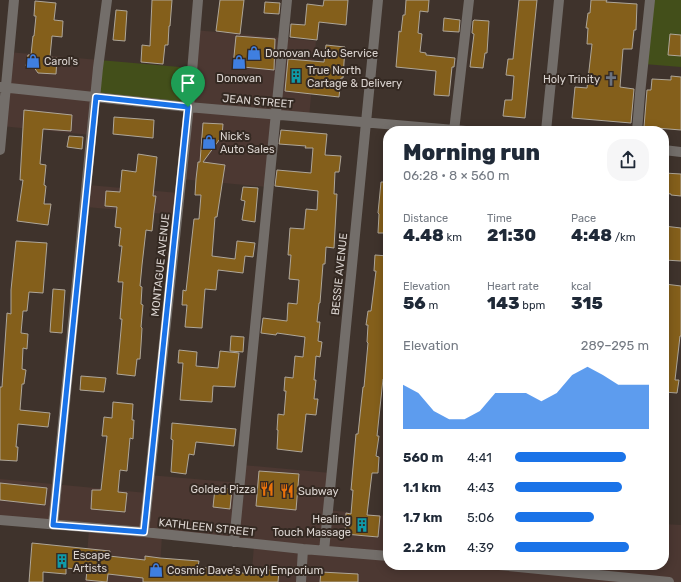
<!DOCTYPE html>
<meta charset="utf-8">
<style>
body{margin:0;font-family:Rubik,sans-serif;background:#f6f6f7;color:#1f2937;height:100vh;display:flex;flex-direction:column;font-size:15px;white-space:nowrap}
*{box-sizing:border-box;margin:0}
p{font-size:13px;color:#747a83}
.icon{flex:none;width:22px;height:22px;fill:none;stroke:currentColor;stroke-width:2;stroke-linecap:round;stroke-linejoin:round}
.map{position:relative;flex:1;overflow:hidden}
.panel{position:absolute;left:383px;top:126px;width:286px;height:444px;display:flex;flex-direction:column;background:#fff;border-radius:16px;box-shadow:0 2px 10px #0003}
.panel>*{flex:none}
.pin{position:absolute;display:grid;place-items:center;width:34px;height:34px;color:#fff;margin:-41px -17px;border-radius:50% 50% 50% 0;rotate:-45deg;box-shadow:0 0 4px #0007}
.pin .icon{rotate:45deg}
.round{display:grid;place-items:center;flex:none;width:42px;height:42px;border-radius:16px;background:#f6f6f7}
.headline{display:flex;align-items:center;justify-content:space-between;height:68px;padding:0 20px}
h1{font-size:22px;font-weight:800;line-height:30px}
.metrics{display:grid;grid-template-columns:repeat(3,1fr);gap:6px;height:68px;padding:4px 20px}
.metrics div{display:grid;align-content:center}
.metrics b{font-size:17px;font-weight:800}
.metrics small{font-size:11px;font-weight:400}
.metrics p{font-size:11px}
.chart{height:112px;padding:8px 20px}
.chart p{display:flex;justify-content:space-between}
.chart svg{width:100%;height:72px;margin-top:4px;fill:#1a73e8;opacity:.7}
ul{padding:0 20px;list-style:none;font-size:13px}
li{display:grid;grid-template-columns:64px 48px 1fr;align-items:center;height:30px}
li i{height:10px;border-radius:5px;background:#1a73e8}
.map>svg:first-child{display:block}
.commercial{fill:#4c3832}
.green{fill:#434f1a}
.building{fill:#845f1b;stroke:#aea699}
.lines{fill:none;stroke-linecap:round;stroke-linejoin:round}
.minor{stroke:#736e6a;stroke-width:10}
.route-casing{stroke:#fff;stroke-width:8}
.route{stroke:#1a73e8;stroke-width:5}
.labels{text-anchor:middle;stroke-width:4;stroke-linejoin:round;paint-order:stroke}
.poi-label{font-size:11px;fill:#dbd4d0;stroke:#342922;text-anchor:start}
.street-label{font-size:11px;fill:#dbd4d0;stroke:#342922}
</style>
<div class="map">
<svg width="681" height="582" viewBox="0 0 681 582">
<rect width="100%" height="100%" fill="#3f332c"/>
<!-- commercial -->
<path class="commercial" d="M194 30 316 41 309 118 275 116 267 187 180 179Z
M8 52 99 60 91 135 1 126Z
M88 185 179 193 176 215 86 207Z
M242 465 331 473 327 510 388 516V565H503L595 575 596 565H664V524L681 525V582H251L254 545 162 536 159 582H85L89 529 0 522V479L147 493 149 475 240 483Z"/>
<!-- green -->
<path class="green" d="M651 0H681V67L644 64Z
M99 60 191 68 187 108 95 98Z"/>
<!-- building -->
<path class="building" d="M152 0H172L170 26H169L168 45H165L163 64 141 62 142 45 150 46Z
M220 0H244L240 34 216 31Z
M324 0H348L346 25 319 22 317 40 290 37 291 24 305 25 307 4 323 6Z
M406 0H429L428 12 420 11 418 33 422 34 420 52 426 53V55L455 58 454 67H452L449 96 434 95 436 71 396 67 399 31 401 32 403 15H405Z
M519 0H537L525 118 503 116 505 100H512L514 76 506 75 508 59H513Z
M591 0H607L606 2 637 4 636 30H634L632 49H623L620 87 634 89 631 123 572 118 575 87 587 88 592 44H587L588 28H586L588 13H590Z
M35 1 56 3 54 20 63 21 62 37 52 36 50 57 57 58 56 74 38 73 33 66H26L28 55H31L33 36H34L36 16H34Z
M265 2 280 3 279 14 264 13Z
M116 10 127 11 125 41 113 40Z
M444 18 460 20 459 32 443 31Z
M474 20 489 21 487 53H485L483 68 470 67 474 34 472 33 473 21Z
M670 34 681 35V56L668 55Z
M236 36 275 39 274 70 233 66Z
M326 45 345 47 343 78H341L339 97 285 91 288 59 324 62Z
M671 76 681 77V130L644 127 647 90H651L652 79 671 80Z
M24 110 72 115 71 131 43 129 40 164 46 165 44 185 46 186 44 204H51L48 225 17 221 23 180H20Z
M114 117 154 120 153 138 113 134Z
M203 123 223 124 222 136 203 162 225 165 217 217H215L212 256 235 259 237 241 255 243 253 257 245 256 243 273 218 270 216 290 205 289 202 328 185 327 187 305H182L183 290 186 291 194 219H199L201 195H195L196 179 198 162H200Z
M281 130 327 134 325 155 341 156 339 172H335L334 194H337L334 248 326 247 325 264H323L320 303H319L317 322H320L318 341 322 342 320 357 316 356 314 380H316L314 399H318L316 415 306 414 302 452 277 449 278 430H277L278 414 284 415 286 391H284L285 377 293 378 295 356 303 357 305 337 277 333 276 335 261 333 263 318 287 321 288 303 297 304 299 280 289 279 291 255H288L290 228 304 229 306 209 317 210 318 191 275 186 277 170 311 173 313 148H305L306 146 279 144Z
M69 136 83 137 82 149 67 147Z
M138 154 157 157 153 196H156L154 211 152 231 146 230 142 265 140 286 142 287 141 304 143 305 141 327 142 328 141 345 140 359H137L135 376 117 374 122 319H120L123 282H118L122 246H119L121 228 115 227 117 207 105 206 106 191 120 192 122 170 136 172Z
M664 173 681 174V196L671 195V194L664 193Z
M381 182H388V233H378L379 214 378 213Z
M243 187 258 188 255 222 242 220 245 201 241 200Z
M664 226 681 228V261L664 260Z
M16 241 47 243 43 293 29 292 27 311H23L21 333 28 334 27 349 23 348 22 369 26 370 24 384H22L20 410 50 413 48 427 18 424 16 447H18L17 461 0 460V387H2L7 313 11 314V290Z
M375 255 388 256V329L386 348H388V365H386L385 380 383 379 377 436H379L376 456 379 457 378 473H372L367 515 380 516 378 537 345 534 346 513 351 514 353 490H351L356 434H358L363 387H364L368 343 367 342 368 325H366L368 311H371L376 271H374Z
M665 284 681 286V336H680L675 380H679L677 393 664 392V298Z
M53 289 65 290 62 333 50 332Z
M231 336 244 337 243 352 230 351Z
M179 350 197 352 196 366 218 368 220 351 239 353 235 387 213 386 212 402 180 400 183 363H178Z
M81 376 106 378 104 392 80 390Z
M113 402 133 404 132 420H134L133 439 130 438 127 471 120 470 118 492 127 493 125 512 91 509 92 490H101L107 436H102L104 417 112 418Z
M172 423 236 429 234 446 196 442 194 455 189 454 186 474 171 472 173 440 171 439Z
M259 471 299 474 296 510 256 506Z
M0 483 47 488 45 505 0 500Z
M215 488 232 489 230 509 213 507Z
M32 543 110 551 109 556 145 560V556L160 558 199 561 198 567 218 569 217 571 256 574 257 569 279 571 278 582H143V578L108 574 107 582 86 580 87 570 66 568V574L43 572V582H29Z
M321 572 358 574V582H320Z"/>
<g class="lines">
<!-- minor -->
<path class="minor" d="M0 87 188 107 466 131
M454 131 469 0
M546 131 559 0
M637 131 640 94 650 0
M0 150 14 0
M664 150 681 152
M0 520 144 532 303 549 388 556
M53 525 98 68 107 0
M144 532 190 96 198 0
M234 542 287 0
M324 551 378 0
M499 565 669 582
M301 582 303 549"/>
</g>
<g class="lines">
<defs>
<path id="route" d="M96 97 188 107 144 532 53 525Z"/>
</defs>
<!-- route casing -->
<use href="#route" class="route-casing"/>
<!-- route -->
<use href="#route" class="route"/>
</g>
<!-- icons -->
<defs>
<symbol id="shop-bare" viewBox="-9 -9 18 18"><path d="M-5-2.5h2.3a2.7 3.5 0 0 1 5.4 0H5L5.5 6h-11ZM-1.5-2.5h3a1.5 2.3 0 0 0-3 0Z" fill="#3f7fe0" stroke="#342922" stroke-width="2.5" paint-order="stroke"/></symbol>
<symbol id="building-bare" viewBox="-9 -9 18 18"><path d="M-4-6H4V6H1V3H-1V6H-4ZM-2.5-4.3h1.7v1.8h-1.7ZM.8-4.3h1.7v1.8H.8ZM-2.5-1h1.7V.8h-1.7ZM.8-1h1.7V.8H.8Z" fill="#0f9aa8" stroke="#342922" stroke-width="2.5" paint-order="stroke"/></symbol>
<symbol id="church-bare" viewBox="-9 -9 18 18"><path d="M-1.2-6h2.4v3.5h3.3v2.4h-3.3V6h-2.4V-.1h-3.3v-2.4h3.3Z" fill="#6b7280" stroke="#342922" stroke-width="2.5" paint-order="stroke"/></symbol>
<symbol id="restaurant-bare" viewBox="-9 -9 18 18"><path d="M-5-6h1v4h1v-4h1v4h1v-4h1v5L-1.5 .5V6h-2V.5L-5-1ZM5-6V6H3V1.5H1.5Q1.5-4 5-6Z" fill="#e8710a" stroke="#342922" stroke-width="2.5" paint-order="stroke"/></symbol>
</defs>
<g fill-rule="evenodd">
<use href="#shop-bare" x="244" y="43" width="20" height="20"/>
<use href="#shop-bare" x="23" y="51" width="20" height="20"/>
<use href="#shop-bare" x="229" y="52" width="20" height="20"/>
<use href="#building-bare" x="286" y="66" width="20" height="20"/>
<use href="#church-bare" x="601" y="69" width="20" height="20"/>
<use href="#shop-bare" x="199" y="132" width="20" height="20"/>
<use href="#restaurant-bare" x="257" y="479" width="20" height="20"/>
<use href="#restaurant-bare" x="277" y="481" width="20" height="20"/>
<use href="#building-bare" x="352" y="515" width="20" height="20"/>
<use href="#building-bare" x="52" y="551" width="20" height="20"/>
<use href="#shop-bare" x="146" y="560" width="20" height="20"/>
</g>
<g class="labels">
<!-- poi labels -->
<g class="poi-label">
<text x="265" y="57">Donovan Auto Service</text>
<text x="44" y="65">Carol's</text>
<text x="307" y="74">True North<tspan x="307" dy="13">Cartage &amp; Delivery</tspan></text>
<text x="239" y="82" text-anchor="middle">Donovan</text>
<text x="600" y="83" text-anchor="end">Holy Trinity</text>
<text x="220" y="140">Nick's<tspan x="220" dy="13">Auto Sales</tspan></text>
<text x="256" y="493" text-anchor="end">Golded Pizza</text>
<text x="298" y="495">Subway</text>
<text x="351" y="523" text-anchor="end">Healing<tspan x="351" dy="13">Touch Massage</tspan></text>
<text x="73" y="559">Escape<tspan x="73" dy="13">Artists</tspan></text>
<text x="167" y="574">Cosmic Dave's Vinyl Emporium</text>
</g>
<!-- street labels -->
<g class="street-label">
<text transform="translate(258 101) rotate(5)" y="4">JEAN STREET</text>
<text transform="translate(160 265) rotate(-84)" y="4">MONTAGUE AVENUE</text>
<text transform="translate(339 274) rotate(-84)" y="4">BESSIE AVENUE</text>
<text transform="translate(207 527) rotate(6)" y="4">KATHLEEN STREET</text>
</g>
</g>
</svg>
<div class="pin" style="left:188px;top:107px;background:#1e9e55"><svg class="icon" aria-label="arrive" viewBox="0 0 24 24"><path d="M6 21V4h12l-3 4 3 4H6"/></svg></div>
<section class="panel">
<div class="headline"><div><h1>Morning run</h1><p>06:28 · 8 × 560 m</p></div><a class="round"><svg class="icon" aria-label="share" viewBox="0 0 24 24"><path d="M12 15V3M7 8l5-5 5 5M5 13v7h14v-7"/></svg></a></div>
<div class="metrics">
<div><p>Distance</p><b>4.48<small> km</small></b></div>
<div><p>Time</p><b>21:30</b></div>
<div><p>Pace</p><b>4:48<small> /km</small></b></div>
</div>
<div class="metrics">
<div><p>Elevation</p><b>56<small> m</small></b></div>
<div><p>Heart rate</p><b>143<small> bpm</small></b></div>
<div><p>kcal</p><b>315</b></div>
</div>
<div class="chart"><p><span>Elevation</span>289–295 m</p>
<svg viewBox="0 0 160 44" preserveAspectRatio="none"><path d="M0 44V17L10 22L20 33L30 38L40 38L50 33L60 22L70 22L80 22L90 27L100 22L110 11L120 6L130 11L140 17L150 17L160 17V44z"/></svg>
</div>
<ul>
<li><b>560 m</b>4:41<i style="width:83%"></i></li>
<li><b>1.1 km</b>4:43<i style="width:80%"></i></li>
<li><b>1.7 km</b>5:06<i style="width:59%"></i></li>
<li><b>2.2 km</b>4:39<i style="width:85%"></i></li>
</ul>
</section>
</div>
